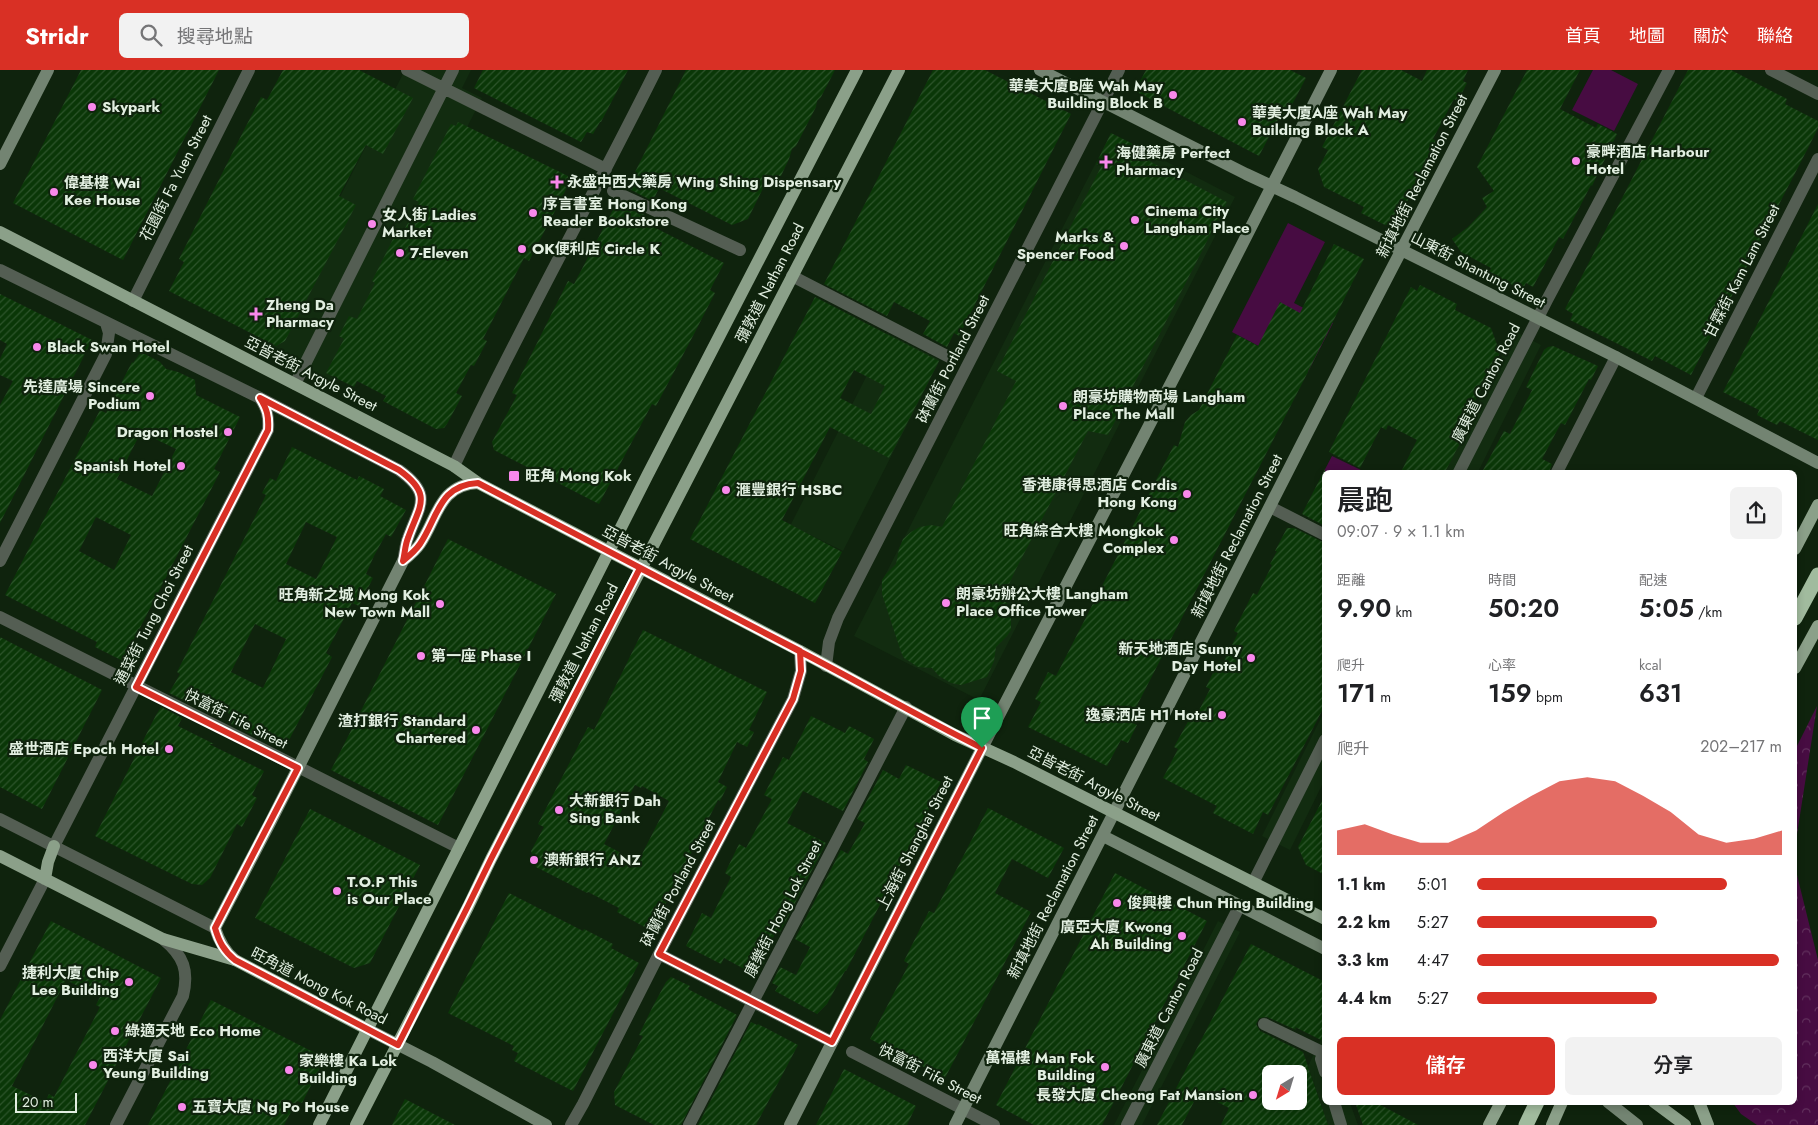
<!DOCTYPE html>
<html lang="zh-TW">
<meta charset="utf-8">
<style>
body{margin:0;font-family:Jost,"Noto Sans TC",sans-serif;background:#f2f2f2;color:#202124;height:100vh;display:flex;flex-direction:column;font-size:19px;white-space:nowrap}
*{box-sizing:border-box;margin:0}
p{font-size:16px;color:#757577}
.icon{flex:none;width:28px;height:28px;fill:none;stroke:currentColor;stroke-width:2;stroke-linecap:round;stroke-linejoin:round}
.map{position:relative;flex:1;overflow:hidden}
.details{position:absolute;left:1322px;top:400px;width:475px;height:635px;display:flex;flex-direction:column;background:#fff;border-radius:8px;box-shadow:0 2px 8px #0003}
.details>*{flex:none}
.needle{width:32px;rotate:218deg}
.tools{position:absolute;left:1262px;top:995px;display:grid;gap:10px}
.tools a{display:grid;place-items:center;width:45px;height:45px;border-radius:8px;background:#fff;box-shadow:0 2px 8px #0003;font-size:25px}
.scale{position:absolute;left:15px;bottom:12px;width:62px;box-sizing:border-box;padding-left:5px;border:2px solid #e2efe1;border-top:0;font-size:14px;line-height:18px;white-space:nowrap;color:#e2efe1;-webkit-text-stroke:4px #0f230d;paint-order:stroke}
.pin{position:absolute;display:grid;place-items:center;width:42px;height:42px;color:#fff;margin:-51px -21px;border-radius:50% 50% 50% 0;rotate:-45deg;box-shadow:0 0 5px #0007}
.pin .icon{rotate:45deg}
.round{display:grid;place-items:center;flex:none;width:52px;height:52px;border-radius:8px;background:#f2f2f2}
.summary{display:flex;align-items:center;justify-content:space-between;height:85px;padding:0 15px}
h1{font-size:28px;font-weight:600;line-height:38px}
.metrics{display:grid;grid-template-columns:repeat(3,1fr);gap:8px;height:85px;padding:5px 15px}
.metrics div{display:grid;align-content:center}
.metrics b{font-size:25px;font-weight:600}
.metrics small{font-size:14px;font-weight:400}
.metrics p{font-size:14px}
.chart{height:140px;padding:10px 15px}
.chart p{display:flex;justify-content:space-between}
.chart svg{width:100%;height:90px;margin-top:5px;fill:#d93025;opacity:.7}
.button{display:flex;gap:10px;margin-top:auto;padding:10px 15px}
.button a{flex:1;height:58px;border-radius:8px;background:#d93025;color:#fff;font-size:20px;font-weight:600;line-height:58px;text-align:center}
.button a+a{background:#f2f2f2;color:#202124}
ul{padding:0 15px;list-style:none;font-size:16px}
li{display:grid;grid-template-columns:80px 60px 1fr;align-items:center;height:38px}
li i{height:12px;border-radius:6px;background:#d93025}
header{display:flex;align-items:center;gap:30px;box-sizing:border-box;height:70px;padding:0 25px;background:#d93025;color:#fff}
header strong{font-size:24px}
nav{display:flex;gap:28px;margin-inline-start:auto;font-size:18px}
.search{width:350px;height:45px;background:#f2f2f2;display:flex;align-items:center;gap:12px;box-sizing:border-box;padding:0 18px;border-radius:8px;color:#757577;font-size:19px}
.map>svg:first-child{display:block}
.built{fill:#122c10}
.forest{fill:url(#forest-crowns)}
.garden{fill:#470c42}
.building{fill:url(#building-hatch);fill-rule:evenodd}
.lines{fill:none;stroke-linecap:round;stroke-linejoin:round}
.street{stroke:#545e53;stroke-width:12}
.secondary{stroke:#738472;stroke-width:12}
.primary{stroke:#8ba089;stroke-width:12}
.highway{stroke:#a1bb9e;stroke-width:15}
.route-casing{stroke:#fff;stroke-width:10}
.route{stroke:#d93025;stroke-width:6}
.poi-dot{fill:#f888eb;stroke:#0f230d;stroke-width:2}
.labels{text-anchor:middle;stroke-width:4.5;stroke-linejoin:round;paint-order:stroke}
.poi-label{font-size:15px;font-weight:bold;fill:#e2efe1;stroke:#0f230d;text-anchor:start}
.street-label{font-size:15px;fill:#e2efe1;stroke:#0f230d}
</style>
<header>
<strong>Stridr</strong>
<div class="search"><svg class="icon" aria-label="search" viewBox="0 0 24 24"><circle cx="10" cy="10" r="6"/><path d="M15 15l6 6"/></svg>搜尋地點</div>
<nav><a>首頁</a><a>地圖</a><a>關於</a><a>聯絡</a></nav>
</header>
<div class="map">
<svg width="1818" height="1055" viewBox="0 0 1818 1055">
<defs>
<pattern id="forest-crowns" width="20" height="18" patternUnits="userSpaceOnUse" patternTransform="scale(1.25)"><rect width="20" height="18" fill="#470c42"/><path d="M2 6a3 3 0 1 1 6 0M12 15a3 3 0 1 1 6 0" fill="none" stroke="#61305d"/></pattern>
<pattern id="building-hatch" width="6" height="6" patternUnits="userSpaceOnUse" patternTransform="scale(1.25)"><rect width="6" height="6" fill="#0a3707"/><path d="M-1 1l2-2M0 6l6-6M5 7l2-2" fill="none" stroke="#2d542b"/></pattern>
</defs>
<rect width="100%" height="100%" fill="#0f230d"/>
<!-- built -->
<path class="built" d="M405 0H471L462 18 482 28 334 317 262 279Z
M1111 63 1235 127 979 630 854 566Z
M1514 261 1541 275 1478 402H1443Z
M888 264 940 290 843 481 792 456 842 482 815 533 764 507Z
M1325 640V709L1290 780 1262 766Z
M1218 851 1240 862 1142 1055H1114Z
M1325 962V1032L1350 1033 1358 1055H1328L1308 996Z"/>
<!-- forest -->
<path class="forest" d="M1817 636 1795 777V680Z
M1795 797 1818 890V1055H1757L1741 1044 1733 1033 1795 1032Z"/>
<!-- garden -->
<path class="garden" d="M1593 0H1611L1638 14 1614 61 1572 40Z
M1288 153 1325 172 1294 233 1333 253 1308 302 1232 262Z
M1332 386 1365 402H1325L1322 405Z"/>
<!-- building -->
<path class="building" d="M81 0H219L123 190 13 133Z
M283 0H359L413 28 383 84 366 75 339 126 356 135 285 271 276 276 169 221 184 192 179 189 246 56 261 27 267 30Z
M483 0H628L601 52H600L593 64 587 62 581 72 474 18Z
M686 0H835L821 27 817 31 816 37 796 76 792 79 789 89 781 106H769L748 149 732 155 659 118 653 131 627 118Z
M933 0H985L1071 44 959 266 954 263 947 277 923 264 930 251 894 232 887 246 824 214Z
M1146 0H1290L1306 8 1285 48 1280 46 1259 86 1135 21Z
M1362 0H1401L1422 11 1427 0H1468L1463 11 1467 13 1458 31 1454 29 1433 69 1438 72 1403 140 1400 138 1393 151 1389 154 1385 155 1361 143 1364 137 1324 117 1318 99 1328 80 1322 77Z
M1527 0H1580L1560 39 1596 58 1598 54 1617 64 1592 116 1591 115 1563 169 1559 167 1533 217 1526 213 1522 220 1489 203 1491 198 1461 182 1452 169 1468 157 1487 137 1482 128 1494 121 1477 97Z
M1688 0H1731L1787 29 1785 34 1818 51V58L1807 80 1691 305 1655 286 1652 291 1570 250 1573 244 1565 239Z
M458 52 572 108 529 191 524 188 483 269 487 271 474 296 471 295 456 323 462 326 447 354 444 358 436 359 383 331 386 326 357 311 354 317 326 303 344 269 339 266 349 246 357 249 375 213 372 211 399 157 404 160 419 132 413 129 451 54 456 56Z
M1111 63 1153 84 1149 91 1227 132 1108 365 1088 361 1016 499 1004 525 1011 545V560L1007 566 996 577 994 591 987 607 961 615 951 613 939 606 932 598 918 597 904 588 901 582 882 524V510L886 504 896 494 899 479 903 469 911 462 920 457 931 455 942 457 1016 311 997 301 1101 97 1096 94Z
M619 133 645 145 642 151 724 193 710 220 715 223 694 264 656 336 652 334 599 434 494 380 492 372 517 325 512 323 568 211 574 214 615 136 617 137Z
M1818 134V370L1780 351 1777 355 1757 345 1759 340 1723 322Z
M1334 174 1364 189 1308 302 1129 651 1137 655 1128 673 1121 670 1107 696 1028 657 1041 632 1035 629 1048 602 1056 606 1174 375 1178 377 1185 352 1191 345 1199 340 1237 265 1258 276 1280 232 1300 243Z
M1420 215 1457 234 1455 240 1491 258 1500 283 1468 345 1473 348 1445 402H1401L1417 370 1388 355 1386 360 1381 357 1360 398 1329 382 1411 217 1417 221Z
M0 224 92 270 0 453V335L13 311 0 305V289L7 274 0 270Z
M815 227 939 291 889 388 830 357 782 450 842 482 815 533 690 469ZM854 300 885 316 871 344 840 328Z
M1553 276 1598 296 1591 310 1589 309 1565 355 1561 353 1542 389 1552 394 1549 402H1482L1504 361 1510 364 1532 320 1526 317 1544 280 1548 277Z
M141 282 160 292 166 299 178 302 195 310 196 325 240 347 214 399 220 402 123 591 95 577 97 572 5 525 100 340 106 343 132 292 133 293ZM141 362 176 379 152 426 117 409ZM96 447 131 465 114 500 79 481Z
M292 377 357 410 359 406 384 419 380 426 406 440 391 467 386 464 374 486 366 504 373 508 359 536 352 533 326 583 332 587 288 672 281 675 260 664 258 668 231 654 235 647 194 625 190 633 169 623 180 604 177 602 266 425 262 423 270 408 276 411ZM306 452 337 467 316 509 286 494ZM255 554 286 569 263 618 231 602Z
M1325 399V456L1302 444Z
M1287 458H1294L1325 473V635L1268 745 1263 742 1253 764 1213 743 1217 736 1163 708 1178 679 1174 677 1190 648 1194 650 1210 619 1206 617 1219 591 1223 593 1238 563 1234 561 1253 523 1257 525 1272 495 1270 494 1277 481H1275Z
M448 469 556 524 438 755 331 700Z
M643 560 767 622 749 660 754 662 747 677 737 672 718 712 727 717 720 731 718 730 652 861 617 842 619 838 588 822 587 823 536 797 535 794 528 791 532 784 531 781 544 757 538 754 588 657 594 660ZM635 715 641 718 642 716 669 731 638 792 604 774Z
M0 567 102 620 42 739 0 717Z
M161 637 182 648 178 656 214 674H209L264 701 252 725 257 728 242 757 237 754 210 808 202 815 192 814 95 766 156 645Z
M811 646 845 663 849 656 874 669 864 689 868 692 843 741 803 721 787 753 826 773 780 862 777 860 763 887 766 889 757 906 724 888 721 894 686 876 702 843 711 848 731 807 725 803 739 774 746 778 772 729 764 725 783 687 789 690Z
M906 695 941 712 934 726 935 727 846 901H845L827 934 817 944 775 921 778 916 772 913 780 897 796 905 810 877 795 869 841 780 848 784 865 753 857 749 883 700 899 709Z
M1325 725V805L1306 795 1298 777Z
M988 738 1064 778 1048 808 1012 789 995 823 1031 842 945 1008 870 969 909 894 904 891 929 841 934 843Z
M310 739 420 795 370 893 354 898 255 848Z
M1115 803 1207 851 1102 1055H1034L996 1035Z
M509 823 583 861 584 859 613 874 611 878 639 893 573 1021 514 991 518 983 512 980 514 976 448 943Z
M51 851 161 908 85 1055H0V950ZM66 910 100 927 96 935 100 937 54 1027 49 1024 45 1032 12 1016Z
M1251 874 1325 912V972L1295 957 1296 960 1267 947 1259 948 1256 954 1260 961 1303 982 1328 1055H1221L1229 1038 1199 1022 1182 1055H1157ZM1271 1004H1299V1031H1271Z
M671 907 690 916 688 919 737 945 681 1055H654L615 1035 614 1022 643 966 639 965 652 938 666 912Z
M211 930 325 988 302 1033 297 1031 284 1055H148Z
M751 952 757 955 758 954 798 975 756 1055H698Z
M844 999 916 1036 907 1055H816Z
M405 1029 455 1055H392Z
M1355 1032H1375L1418 1055H1363Z"/>
<g class="lines">
<!-- street -->
<path class="street" d="M407 0 606 99
M1771 0 1818 24
M613 121 740 180
M0 200 260 328 399 400C434 425 419 436 408 468 405 475 405 483 403 491
M792 206 951 288
M133 231 249 0
M295 314 453 0
M1696 328 1818 89
M454 396C517 262 590 133 656 0
M1459 402 1547 230 1669 0
M1557 402 1616 287
M1270 437 1325 465
M0 491 106 284 109 263 106 253
M0 547 459 778
M826 596 829 572 838 548 1119 0
M0 749 215 858
M54 776 268 360C269 346 267 339 260 328
M1253 813 1325 670
M659 884 832 972
M0 896 45 809
M1264 954 1324 983
M1325 981 1321 989 1325 1002
M852 982 994 1055
M1334 1032 1341 1055
M116 1055 183 926C189 901 184 886 163 869
M571 1055 583 1034 659 884 793 629 801 601 800 581
M689 1055 906 637
M1127 1055 1240 835"/>
<!-- secondary -->
<path class="secondary" d="M1040 0 1246 104 1295 127 1616 287 1818 393
M0 94 48 0
M1103 766 1325 879
M235 890C224 881 219 871 215 858L270 753 403 491C409 486 416 480 420 474 438 447 439 415 478 413
M367 959 432 992 546 1055
M1608 1032 1637 1055
M790 1055 982 678 1197 263 1331 0
M955 1055 1349 281 1495 0"/>
<!-- primary -->
<path class="primary" d="M0 162 454 396 478 413 800 581 955 665 1014 692 1325 849
M1795 479 1818 435
M1795 598 1818 556
M0 786 163 869 235 890 367 959
M45 809 48 792 54 776
M1654 1032 1685 1055
M1699 1032 1708 1055
M319 1055 647 406 857 0
M356 1055 468 837 491 789 899 0
M1489 1055 1501 1032
M1552 1055 1562 1032"/>
<!-- highway -->
<path class="highway" d="M1795 548 1818 505
M1526 1055 1537 1032"/>
</g>
<g class="lines">
<defs>
<path id="route" d="M982 678C921 648 861 613 801 582 693 525 585 469 478 413 439 415 438 447 420 474 416 480 409 486 403 491 405 483 405 475 408 468 419 436 434 425 399 400L260 328C267 339 269 346 268 360L136 617 298 698 215 858C219 872 224 881 235 890L398 975 468 836 491 789 640 498 800 581 801 601 793 629 659 884 832 972 982 678"/>
</defs>
<!-- route casing -->
<use href="#route" class="route-casing"/>
<!-- route -->
<use href="#route" class="route"/>
</g>
<!-- markers -->
<g class="poi-dot">
<circle cx="1173" cy="25" r="5"/>
<circle cx="92" cy="37" r="5"/>
<circle cx="1242" cy="52" r="5"/>
<circle cx="1576" cy="91" r="5"/>
<path d="M1103.5 84.5h5v5h5v5h-5v5h-5v-5h-5v-5h5z"/>
<path d="M554.5 104.5h5v5h5v5h-5v5h-5v-5h-5v-5h5z"/>
<circle cx="54" cy="122" r="5"/>
<circle cx="533" cy="143" r="5"/>
<circle cx="1135" cy="150" r="5"/>
<circle cx="372" cy="154" r="5"/>
<circle cx="1124" cy="176" r="5"/>
<circle cx="522" cy="179" r="5"/>
<circle cx="400" cy="183" r="5"/>
<path d="M253.5 236.5h5v5h5v5h-5v5h-5v-5h-5v-5h5z"/>
<circle cx="37" cy="277" r="5"/>
<circle cx="150" cy="326" r="5"/>
<circle cx="1063" cy="336" r="5"/>
<circle cx="228" cy="362" r="5"/>
<circle cx="181" cy="396" r="5"/>
<rect x="508" y="400" width="12" height="12" rx="2.5"/>
<circle cx="726" cy="420" r="5"/>
<circle cx="1187" cy="424" r="5"/>
<circle cx="1174" cy="470" r="5"/>
<circle cx="946" cy="533" r="5"/>
<circle cx="440" cy="534" r="5"/>
<circle cx="421" cy="586" r="5"/>
<circle cx="1251" cy="588" r="5"/>
<circle cx="1222" cy="645" r="5"/>
<circle cx="476" cy="660" r="5"/>
<circle cx="169" cy="679" r="5"/>
<circle cx="559" cy="740" r="5"/>
<circle cx="534" cy="790" r="5"/>
<circle cx="337" cy="821" r="5"/>
<circle cx="1117" cy="833" r="5"/>
<circle cx="1182" cy="866" r="5"/>
<circle cx="129" cy="912" r="5"/>
<circle cx="115" cy="961" r="5"/>
<circle cx="93" cy="995" r="5"/>
<circle cx="1105" cy="997" r="5"/>
<circle cx="289" cy="1000" r="5"/>
<circle cx="1253" cy="1025" r="5"/>
<circle cx="182" cy="1037" r="5"/>
</g>
<g class="labels">
<!-- poi labels -->
<g class="poi-label">
<text x="1163" y="21" text-anchor="end">華美大廈B座 Wah May<tspan x="1163" dy="17">Building Block B</tspan></text>
<text x="102" y="42">Skypark</text>
<text x="1252" y="48">華美大廈A座 Wah May<tspan x="1252" dy="17">Building Block A</tspan></text>
<text x="1586" y="87">豪畔酒店 Harbour<tspan x="1586" dy="17">Hotel</tspan></text>
<text x="1116" y="88">海健藥房 Perfect<tspan x="1116" dy="17">Pharmacy</tspan></text>
<text x="567" y="117">永盛中西大藥房 Wing Shing Dispensary</text>
<text x="64" y="118">偉基樓 Wai<tspan x="64" dy="17">Kee House</tspan></text>
<text x="543" y="139">序言書室 Hong Kong<tspan x="543" dy="17">Reader Bookstore</tspan></text>
<text x="1145" y="146">Cinema City<tspan x="1145" dy="17">Langham Place</tspan></text>
<text x="382" y="150">女人街 Ladies<tspan x="382" dy="17">Market</tspan></text>
<text x="1114" y="172" text-anchor="end">Marks &amp;<tspan x="1114" dy="17">Spencer Food</tspan></text>
<text x="532" y="184">OK便利店 Circle K</text>
<text x="410" y="188">7-Eleven</text>
<text x="266" y="240">Zheng Da<tspan x="266" dy="17">Pharmacy</tspan></text>
<text x="47" y="282">Black Swan Hotel</text>
<text x="140" y="322" text-anchor="end">先達廣場 Sincere<tspan x="140" dy="17">Podium</tspan></text>
<text x="1073" y="332">朗豪坊購物商場 Langham<tspan x="1073" dy="17">Place The Mall</tspan></text>
<text x="218" y="367" text-anchor="end">Dragon Hostel</text>
<text x="171" y="401" text-anchor="end">Spanish Hotel</text>
<text x="525" y="411">旺角 Mong Kok</text>
<text x="1177" y="420" text-anchor="end">香港康得思酒店 Cordis<tspan x="1177" dy="17">Hong Kong</tspan></text>
<text x="736" y="425">滙豐銀行 HSBC</text>
<text x="1164" y="466" text-anchor="end">旺角綜合大樓 Mongkok<tspan x="1164" dy="17">Complex</tspan></text>
<text x="956" y="529">朗豪坊辦公大樓 Langham<tspan x="956" dy="17">Place Office Tower</tspan></text>
<text x="430" y="530" text-anchor="end">旺角新之城 Mong Kok<tspan x="430" dy="17">New Town Mall</tspan></text>
<text x="1241" y="584" text-anchor="end">新天地酒店 Sunny<tspan x="1241" dy="17">Day Hotel</tspan></text>
<text x="431" y="591">第一座 Phase I</text>
<text x="1212" y="650" text-anchor="end">逸豪洒店 H1 Hotel</text>
<text x="466" y="656" text-anchor="end">渣打銀行 Standard<tspan x="466" dy="17">Chartered</tspan></text>
<text x="159" y="684" text-anchor="end">盛世酒店 Epoch Hotel</text>
<text x="569" y="736">大新銀行 Dah<tspan x="569" dy="17">Sing Bank</tspan></text>
<text x="544" y="795">澳新銀行 ANZ</text>
<text x="347" y="817">T.O.P This<tspan x="347" dy="17">is Our Place</tspan></text>
<text x="1127" y="838">俊興樓 Chun Hing Building</text>
<text x="1172" y="862" text-anchor="end">廣亞大廈 Kwong<tspan x="1172" dy="17">Ah Building</tspan></text>
<text x="119" y="908" text-anchor="end">捷利大廈 Chip<tspan x="119" dy="17">Lee Building</tspan></text>
<text x="125" y="966">綠適天地 Eco Home</text>
<text x="103" y="991">西洋大廈 Sai<tspan x="103" dy="17">Yeung Building</tspan></text>
<text x="1095" y="993" text-anchor="end">萬福樓 Man Fok<tspan x="1095" dy="17">Building</tspan></text>
<text x="299" y="996">家樂樓 Ka Lok<tspan x="299" dy="17">Building</tspan></text>
<text x="1243" y="1030" text-anchor="end">長發大廈 Cheong Fat Mansion</text>
<text x="192" y="1042">五寶大廈 Ng Po House</text>
</g>
<!-- street labels -->
<g class="street-label">
<text transform="translate(1422 106) rotate(-63)" y="5">新填地街 Reclamation Street</text>
<text transform="translate(176 108) rotate(-63)" y="5">花園街 Fa Yuen Street</text>
<text transform="translate(1478 200) rotate(27)" y="5">山東街 Shantung Street</text>
<text transform="translate(1742 201) rotate(-63)" y="5">甘霖街 Kam Lam Street</text>
<text transform="translate(770 213) rotate(-63)" y="5">彌敦道 Nathan Road</text>
<text transform="translate(953 289) rotate(-63)" y="5">砵蘭街 Portland Street</text>
<text transform="translate(311 304) rotate(27)" y="5">亞皆老街 Argyle Street</text>
<text transform="translate(1486 313) rotate(-63)" y="5">廣東道 Canton Road</text>
<text transform="translate(1237 466) rotate(-63)" y="5">新填地街 Reclamation Street</text>
<text transform="translate(668 494) rotate(28)" y="5">亞皆老街 Argyle Street</text>
<text transform="translate(154 545) rotate(-63)" y="5">通菜街 Tung Choi Street</text>
<text transform="translate(584 573) rotate(-63)" y="5">彌敦道 Nathan Road</text>
<text transform="translate(236 649) rotate(27)" y="5">快富街 Fife Street</text>
<text transform="translate(1094 714) rotate(27)" y="5">亞皆老街 Argyle Street</text>
<text transform="translate(915 773) rotate(-63)" y="5">上海街 Shanghai Street</text>
<text transform="translate(678 813) rotate(-62)" y="5">砵蘭街 Portland Street</text>
<text transform="translate(1053 827) rotate(-63)" y="5">新填地街 Reclamation Street</text>
<text transform="translate(783 839) rotate(-63)" y="5">康樂街 Hong Lok Street</text>
<text transform="translate(319 916) rotate(27)" y="5">旺角道 Mong Kok Road</text>
<text transform="translate(1169 938) rotate(-63)" y="5">廣東道 Canton Road</text>
<text transform="translate(930 1004) rotate(27)" y="5">快富街 Fife Street</text>
</g>
</g>
</svg>
<div class="tools">
<a><svg class="needle" viewBox="-14 -14 28 28"><path d="M0-13l5 13h-10z" fill="#e53935"/><path d="M0 13l5-13h-10z" fill="#757577"/></svg></a>
</div>
<div class="scale">20 m</div>
<div class="pin" style="left:982px;top:678px;background:#1e9e55"><svg class="icon" aria-label="arrive" viewBox="0 0 24 24"><path d="M6 21V4h12l-3 4 3 4H6"/></svg></div>
<section class="details">
<div class="summary"><div><h1>晨跑</h1><p>09:07 · 9 × 1.1 km</p></div><a class="round"><svg class="icon" aria-label="share" viewBox="0 0 24 24"><path d="M12 15V3M7 8l5-5 5 5M5 13v7h14v-7"/></svg></a></div>
<div class="metrics">
<div><p>距離</p><b>9.90<small> km</small></b></div>
<div><p>時間</p><b>50:20</b></div>
<div><p>配速</p><b>5:05<small> /km</small></b></div>
</div>
<div class="metrics">
<div><p>爬升</p><b>171<small> m</small></b></div>
<div><p>心率</p><b>159<small> bpm</small></b></div>
<div><p>kcal</p><b>631</b></div>
</div>
<div class="chart"><p><span>爬升</span>202–217 m</p>
<svg viewBox="0 0 160 44" preserveAspectRatio="none"><path d="M0 44V32L10 29L20 34L30 38L40 38L50 32L60 23L70 15L80 8L90 6L100 8L110 15L120 23L130 34L140 38L150 36L160 32V44z"/></svg>
</div>
<ul>
<li><b>1.1 km</b>5:01<i style="width:82%"></i></li>
<li><b>2.2 km</b>5:27<i style="width:59%"></i></li>
<li><b>3.3 km</b>4:47<i style="width:99%"></i></li>
<li><b>4.4 km</b>5:27<i style="width:59%"></i></li>
</ul>
<div class="button"><a>儲存</a><a>分享</a></div>
</section>
</div>
